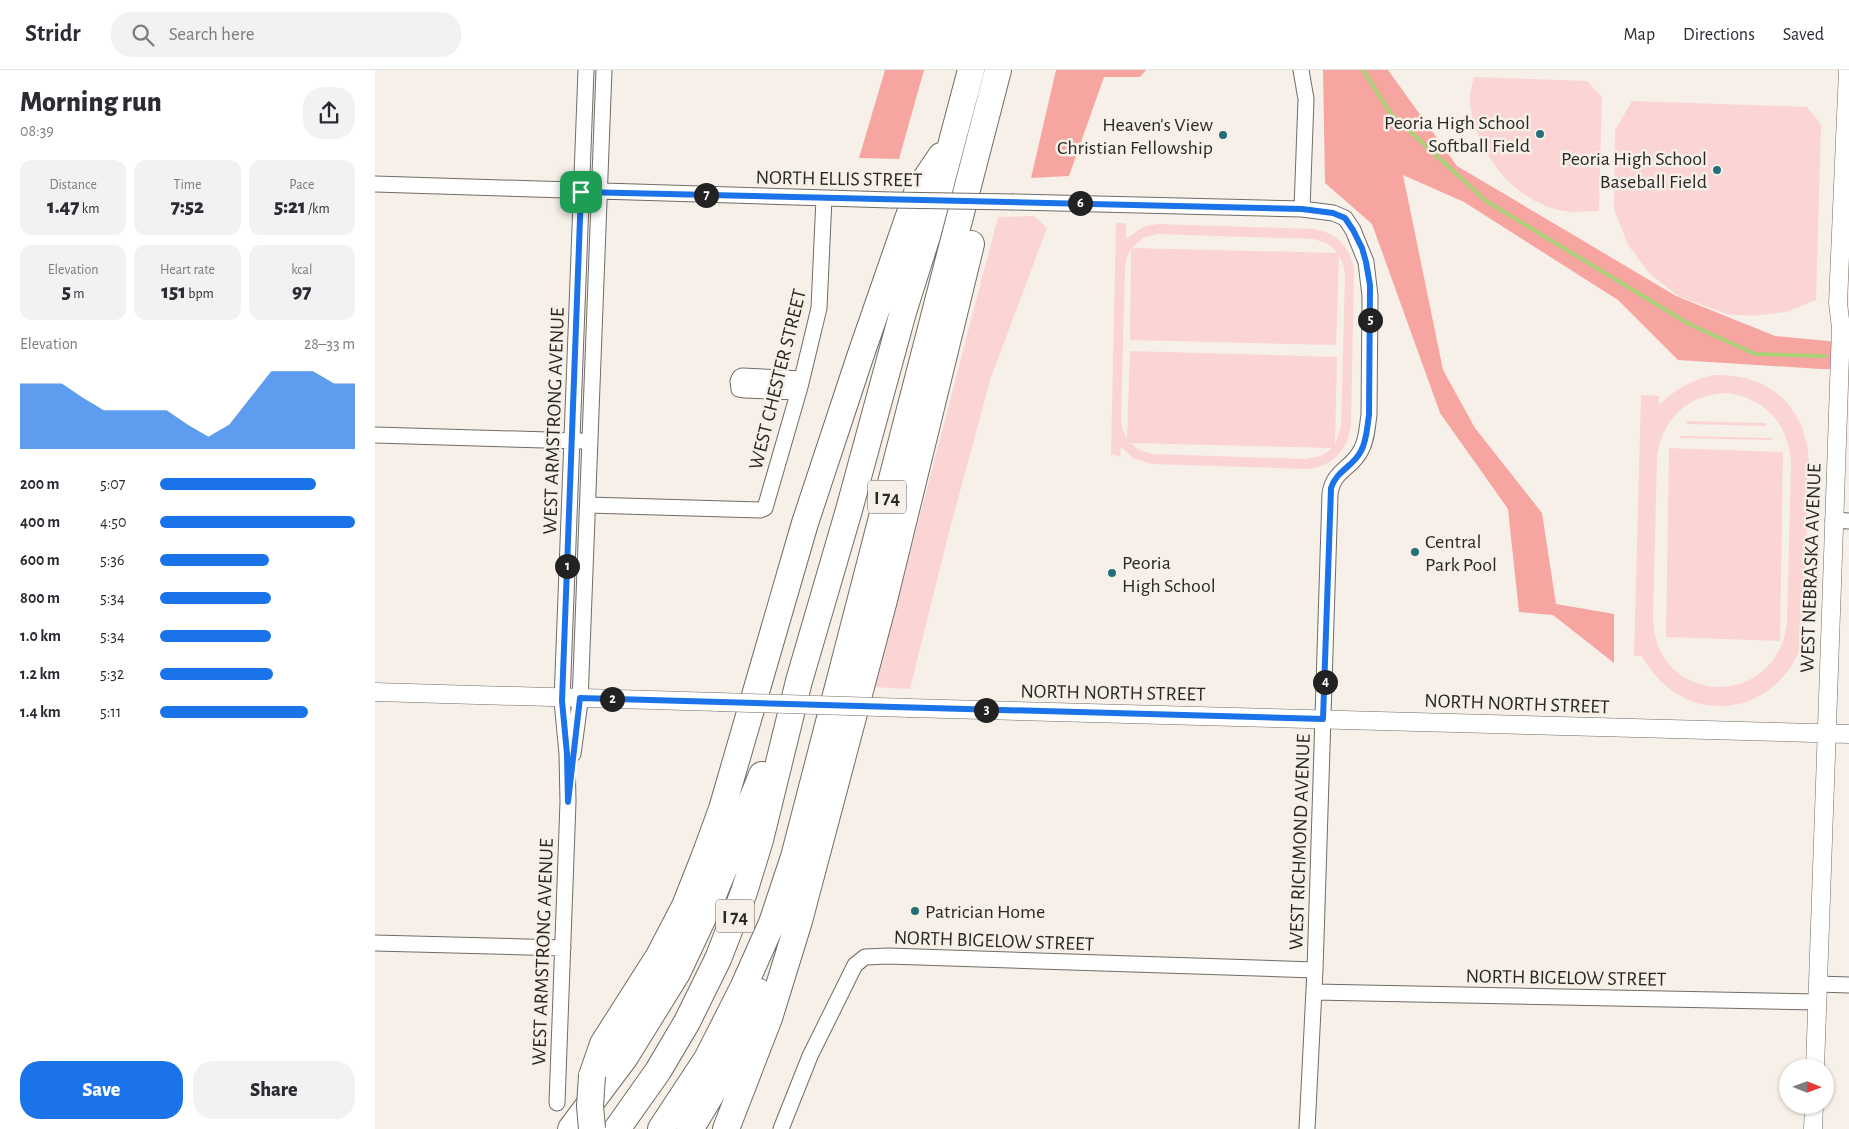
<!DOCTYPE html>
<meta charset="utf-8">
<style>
body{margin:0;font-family:"Alegreya Sans",sans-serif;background:#f2f2f3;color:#2b2b33;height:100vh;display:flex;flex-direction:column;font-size:19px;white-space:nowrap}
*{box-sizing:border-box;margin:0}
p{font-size:16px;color:#7c7c81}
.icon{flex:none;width:28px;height:28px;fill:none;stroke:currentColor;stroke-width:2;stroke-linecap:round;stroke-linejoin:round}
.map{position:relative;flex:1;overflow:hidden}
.panel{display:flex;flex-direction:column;background:#fff;width:375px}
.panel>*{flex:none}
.needle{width:32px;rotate:91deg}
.fabs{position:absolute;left:1404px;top:989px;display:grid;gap:10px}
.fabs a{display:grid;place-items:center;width:55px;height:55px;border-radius:50%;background:#fff;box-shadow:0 1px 4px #0004;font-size:25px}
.pin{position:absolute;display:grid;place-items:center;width:42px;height:42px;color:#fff;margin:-21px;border-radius:10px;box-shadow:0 2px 8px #0006}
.km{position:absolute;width:25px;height:25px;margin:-12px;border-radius:50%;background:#222;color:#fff;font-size:14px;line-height:25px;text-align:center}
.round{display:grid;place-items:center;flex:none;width:52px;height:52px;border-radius:20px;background:#f2f2f3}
.headline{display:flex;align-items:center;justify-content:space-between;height:85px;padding:0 20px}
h1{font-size:28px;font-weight:800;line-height:38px}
.stats{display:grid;grid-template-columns:repeat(3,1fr);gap:8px;height:85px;padding:5px 20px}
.stats div{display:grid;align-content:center;border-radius:12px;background:#f2f2f3;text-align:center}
.stats b{font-size:21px;font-weight:800}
.stats small{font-size:14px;font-weight:400}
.stats p{font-size:14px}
.chart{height:140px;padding:10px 20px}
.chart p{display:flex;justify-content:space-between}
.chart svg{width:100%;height:90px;margin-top:5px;fill:#1a73e8;opacity:.7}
.cta{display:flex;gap:10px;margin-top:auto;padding:10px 20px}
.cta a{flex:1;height:58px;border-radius:20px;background:#1a73e8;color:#fff;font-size:20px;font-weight:800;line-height:58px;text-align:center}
.cta a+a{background:#f2f2f3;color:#2b2b33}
ul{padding:0 20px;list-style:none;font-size:16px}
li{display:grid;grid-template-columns:80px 60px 1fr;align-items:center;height:38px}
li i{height:12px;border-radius:6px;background:#1a73e8}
header{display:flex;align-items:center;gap:30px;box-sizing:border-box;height:70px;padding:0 25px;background:#fff;border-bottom:1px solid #e1e1e2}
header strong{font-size:24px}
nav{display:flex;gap:28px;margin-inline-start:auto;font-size:18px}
.search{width:350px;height:45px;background:#f2f2f3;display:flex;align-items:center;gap:12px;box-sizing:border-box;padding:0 18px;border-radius:20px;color:#7c7c81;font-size:19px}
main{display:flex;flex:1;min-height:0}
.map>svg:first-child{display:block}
.green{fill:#fbd5d3;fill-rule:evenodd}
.forest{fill:#f7a5a1}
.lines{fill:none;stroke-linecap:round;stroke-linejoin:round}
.stream{stroke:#abd178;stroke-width:4}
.minor-casing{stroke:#716c65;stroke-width:17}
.tertiary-casing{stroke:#716c65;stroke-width:19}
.motorway-casing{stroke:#716c65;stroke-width:28}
.minor{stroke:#fff;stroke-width:15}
.tertiary{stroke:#fff;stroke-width:18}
.motorway{stroke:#fff;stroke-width:26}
.minor-bridge-casing{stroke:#716c65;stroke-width:17;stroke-linecap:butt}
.tertiary-bridge-casing{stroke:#716c65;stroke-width:19;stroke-linecap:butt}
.motorway-bridge-casing{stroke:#716c65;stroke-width:28;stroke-linecap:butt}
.minor-bridge{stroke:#fff;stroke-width:15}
.tertiary-bridge{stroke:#fff;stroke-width:18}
.motorway-bridge{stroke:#fff;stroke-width:26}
.route-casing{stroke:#fff;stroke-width:10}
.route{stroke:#1a73e8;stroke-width:6}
.poi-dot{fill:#246e77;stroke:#f6f0e9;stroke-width:2}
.labels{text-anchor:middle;stroke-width:5;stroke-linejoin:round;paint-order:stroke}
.shield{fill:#f6f0e9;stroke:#686560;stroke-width:1}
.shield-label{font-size:19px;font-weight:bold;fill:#2b2926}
.poi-label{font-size:20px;fill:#2b2926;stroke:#f6f0e9;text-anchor:end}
.street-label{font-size:20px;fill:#2b2926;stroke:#f6f0e9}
</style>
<header>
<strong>Stridr</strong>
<div class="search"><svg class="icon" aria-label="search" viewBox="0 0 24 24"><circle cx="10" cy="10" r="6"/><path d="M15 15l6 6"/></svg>Search here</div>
<nav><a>Map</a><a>Directions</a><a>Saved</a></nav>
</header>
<main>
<section class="panel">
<div class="headline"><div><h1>Morning run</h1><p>08:39</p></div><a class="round"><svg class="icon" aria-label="share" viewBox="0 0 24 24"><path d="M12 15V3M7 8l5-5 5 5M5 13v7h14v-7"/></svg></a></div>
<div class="stats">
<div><p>Distance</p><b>1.47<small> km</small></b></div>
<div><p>Time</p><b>7:52</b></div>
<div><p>Pace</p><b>5:21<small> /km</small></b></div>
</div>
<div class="stats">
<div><p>Elevation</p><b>5<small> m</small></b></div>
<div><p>Heart rate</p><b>151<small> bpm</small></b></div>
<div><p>kcal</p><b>97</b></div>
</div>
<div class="chart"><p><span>Elevation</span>28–33 m</p>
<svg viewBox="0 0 160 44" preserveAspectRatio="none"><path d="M0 44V12L10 12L20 12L30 19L40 25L50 25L60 25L70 25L80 32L90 38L100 32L110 19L120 6L130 6L140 6L150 12L160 12V44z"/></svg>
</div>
<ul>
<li><b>200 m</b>5:07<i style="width:80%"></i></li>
<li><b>400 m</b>4:50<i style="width:100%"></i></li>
<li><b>600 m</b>5:36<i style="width:56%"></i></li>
<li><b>800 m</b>5:34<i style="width:57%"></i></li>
<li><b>1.0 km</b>5:34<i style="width:57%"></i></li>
<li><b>1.2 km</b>5:32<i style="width:58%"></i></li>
<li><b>1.4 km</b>5:11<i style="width:76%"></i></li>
</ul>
<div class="cta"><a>Save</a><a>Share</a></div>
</section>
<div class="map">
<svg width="1474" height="1059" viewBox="0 0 1474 1059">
<rect width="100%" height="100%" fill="#f6f0e9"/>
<!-- green -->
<path class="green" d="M1099 7 1212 11 1227 27 1224 141C1215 141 1206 142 1197 142 1143 138 1101 85 1095 33 1094 25 1097 15 1099 7Z
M1257 31 1432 37 1446 55 1441 230 1411 242 1378 246 1352 244 1303 226 1274 203 1253 175 1239 139 1240 60Z
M659 146 672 158 616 307 573 466 535 619 500 617 623 147Z
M741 153H751V169L768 157 782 154 939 159C962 163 975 177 979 199L976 354C974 379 958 396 933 399L777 394 758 388 746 377 745 387 736 384ZM782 164 939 169 953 174 963 183 757 178 768 168ZM756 179 755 270 961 275 964 185 968 194 970 206 966 357 960 375 962 287 755 281 752 369 747 358 746 347 750 197 752 187ZM756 373 956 378V379L946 386 930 389 777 384 764 380Z
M1339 305C1395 303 1432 338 1434 393 1433 426 1432 459 1431 492 1431 517 1433 544 1428 568 1419 608 1383 637 1342 636 1309 635 1283 615 1267 586H1259L1266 325 1284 326V335C1300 319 1317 310 1339 305ZM1351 323C1390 327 1414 355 1416 393L1412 553C1401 641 1281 637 1278 549L1282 388C1287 349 1311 325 1351 323Z
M1312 351 1391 353V356L1312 354Z
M1305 366 1397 368V370L1305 368Z
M1294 378 1408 382 1405 571 1291 567Z"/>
<!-- forest -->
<path class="forest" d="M510 0H549L524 89 484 88Z
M681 0H771L765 7H729L694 106 656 108Z
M948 0H1013L1082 96 1212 173 1301 226 1400 266 1474 273V299H1446L1303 290 1243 230 1089 132 1028 105 1068 300 1100 358 1167 443 1181 534 1239 544V593L1178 545 1144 542 1133 439 1065 343 997 154 950 113Z"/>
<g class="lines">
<!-- stream -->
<path class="stream" d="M988 0 1016 44 1111 131 1314 254 1380 284 1450 286"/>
<defs>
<path id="minor" d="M926 0 931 29 927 139
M0 114 516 130
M639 132 927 139 958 143 970 148 978 160 991 192 995 226 994 345C992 357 992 370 986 380 977 399 958 400 955 424L940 900 932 1059
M423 322 370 320 364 319 363 311 365 307 367 306 427 309
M0 365 206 371
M213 435 385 440 390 438 425 317 444 238 449 128
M1458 450 1474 451
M198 684 205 632 229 0
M0 873 188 878
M1443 914 1474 915
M939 922 1442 932
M182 1033 193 732 192 684 187 631 211 0
M406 1059 435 986 480 895 490 887 513 886 940 900"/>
<path id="tertiary" d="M0 622 344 632
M535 638 1474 664
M1440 998 1466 258 1463 233 1473 0
M1438 1059 1439 1035"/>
<path id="motorway" d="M217 1006 228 974 284 886 310 836 329 788 347 739 430 453 486 284 543 120 566 86
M196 1059 250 987 302 903 334 835 387 705
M242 1059 283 1001 312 952 343 889 369 822 385 770 424 611 474 440 528 242 552 166 596 0
M286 1059 332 989 368 918 397 853 419 787 623 0
M315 1059C343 1016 366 970 384 922
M351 1059 394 948 424 851 509 530 596 174"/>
</defs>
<!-- minor casing -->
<use href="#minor" class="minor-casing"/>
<!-- tertiary casing -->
<use href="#tertiary" class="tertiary-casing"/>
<!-- motorway casing -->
<use href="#motorway" class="motorway-casing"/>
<!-- minor -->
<use href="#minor" class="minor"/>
<!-- tertiary -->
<use href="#tertiary" class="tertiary"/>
<!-- motorway -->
<use href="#motorway" class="motorway"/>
<defs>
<path id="minor-bridge" d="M516 130 639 132"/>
<path id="tertiary-bridge" d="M344 632 535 638"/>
<path id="motorway-bridge" d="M217 1059 215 1036 217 1006"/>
</defs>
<!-- minor-bridge casing -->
<use href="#minor-bridge" class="minor-bridge-casing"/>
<!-- tertiary-bridge casing -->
<use href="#tertiary-bridge" class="tertiary-bridge-casing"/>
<!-- motorway-bridge casing -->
<use href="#motorway-bridge" class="motorway-bridge-casing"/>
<!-- minor-bridge -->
<use href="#minor-bridge" class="minor-bridge"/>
<!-- tertiary-bridge -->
<use href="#tertiary-bridge" class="tertiary-bridge"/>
<!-- motorway-bridge -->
<use href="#motorway-bridge" class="motorway-bridge"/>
</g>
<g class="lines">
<defs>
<path id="route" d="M206 122 927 139 958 143 970 148 978 160 987 178 991 192 995 215 994 345C992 357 992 370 986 381 979 396 961 401 956 418L948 649 205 628 193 732 192 684 187 631Z"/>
</defs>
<!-- route casing -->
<use href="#route" class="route-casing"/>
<!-- route -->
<use href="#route" class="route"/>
</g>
<!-- markers -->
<g class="poi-dot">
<circle cx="1165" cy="64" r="5"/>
<circle cx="848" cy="65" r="5"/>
<circle cx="1342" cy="100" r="5"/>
<circle cx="1040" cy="482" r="5"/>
<circle cx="737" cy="503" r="5"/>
<circle cx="540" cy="841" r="5"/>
</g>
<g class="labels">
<!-- shield labels -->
<g class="shield">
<rect x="493" y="410.5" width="38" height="33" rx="4"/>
<rect x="341" y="829.5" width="38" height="33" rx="4"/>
</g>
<g class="shield-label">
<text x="512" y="434">I 74</text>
<text x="360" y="853">I 74</text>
</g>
<!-- poi labels -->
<g class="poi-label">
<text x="1155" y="59">Peoria High School<tspan x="1155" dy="23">Softball Field</tspan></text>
<text x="838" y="61">Heaven's View<tspan x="838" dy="23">Christian Fellowship</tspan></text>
<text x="1332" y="95">Peoria High School<tspan x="1332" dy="23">Baseball Field</tspan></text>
<text x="1050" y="478" text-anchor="start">Central<tspan x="1050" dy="23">Park Pool</tspan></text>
<text x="747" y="499" text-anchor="start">Peoria<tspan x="747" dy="23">High School</tspan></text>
<text x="550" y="848" text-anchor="start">Patrician Home</text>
</g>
<!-- street labels -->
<g class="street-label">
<text transform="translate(464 108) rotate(1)" y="7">NORTH ELLIS STREET</text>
<text transform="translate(402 309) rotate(-76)" y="7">WEST CHESTER STREET</text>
<text transform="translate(178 351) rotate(-88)" y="7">WEST ARMSTRONG AVENUE</text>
<text transform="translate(1435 498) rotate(-88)" y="7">WEST NEBRASKA AVENUE</text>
<text transform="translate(738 622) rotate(1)" y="7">NORTH NORTH STREET</text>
<text transform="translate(1142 633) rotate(2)" y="7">NORTH NORTH STREET</text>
<text transform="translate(924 772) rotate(-88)" y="7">WEST RICHMOND AVENUE</text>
<text transform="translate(619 870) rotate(2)" y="7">NORTH BIGELOW STREET</text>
<text transform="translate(167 882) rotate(-88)" y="7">WEST ARMSTRONG AVENUE</text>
<text transform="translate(1191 907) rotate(1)" y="7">NORTH BIGELOW STREET</text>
</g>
</g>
</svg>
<div class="fabs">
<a><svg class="needle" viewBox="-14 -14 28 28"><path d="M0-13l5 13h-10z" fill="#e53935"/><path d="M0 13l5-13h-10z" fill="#7c7c81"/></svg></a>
</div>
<div class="pin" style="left:206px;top:122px;background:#1e9e55"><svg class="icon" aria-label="arrive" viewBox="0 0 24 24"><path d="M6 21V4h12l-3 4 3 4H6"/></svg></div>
<b class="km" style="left:192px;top:496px">1</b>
<b class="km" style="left:237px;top:629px">2</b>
<b class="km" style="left:611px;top:640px">3</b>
<b class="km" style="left:950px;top:612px">4</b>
<b class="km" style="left:995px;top:250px">5</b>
<b class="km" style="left:705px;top:133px">6</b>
<b class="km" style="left:331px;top:125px">7</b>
</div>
</main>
